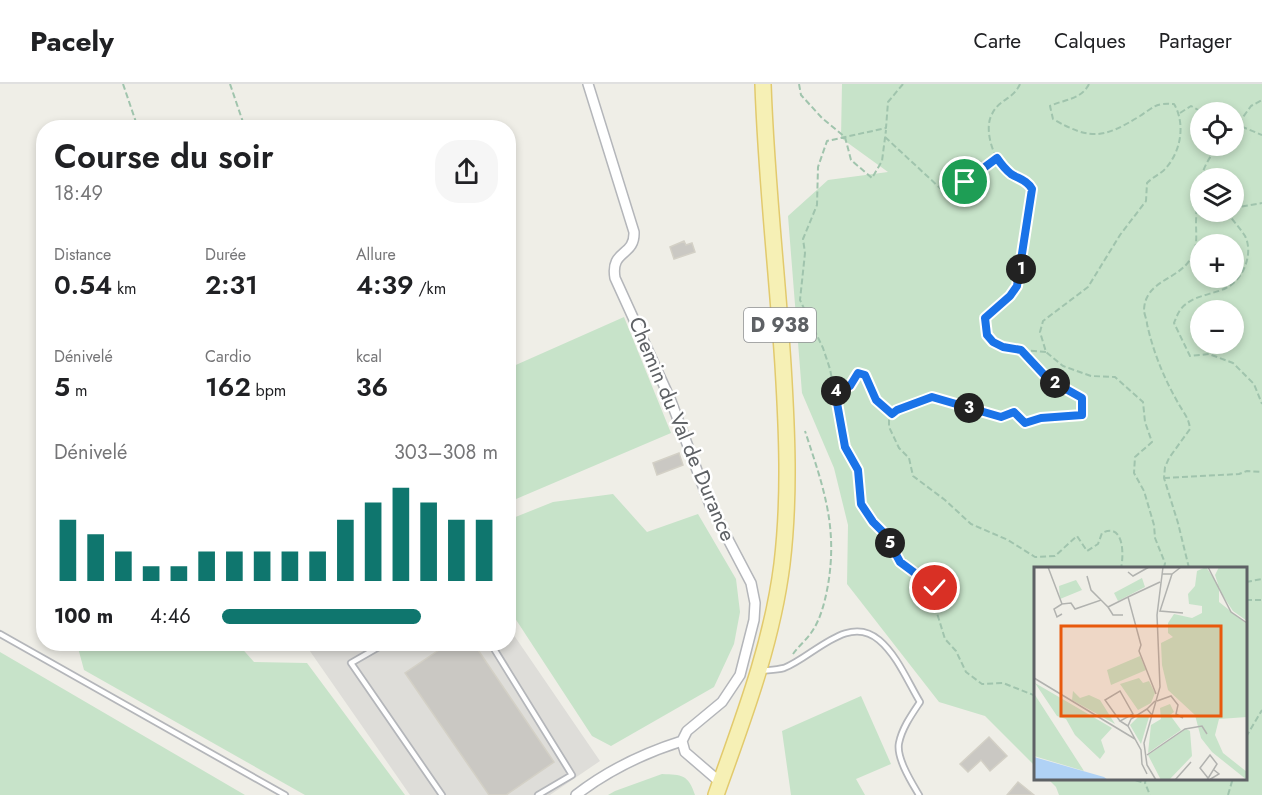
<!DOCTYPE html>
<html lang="fr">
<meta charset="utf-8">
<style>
body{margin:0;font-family:Jost,sans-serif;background:#f6f6f6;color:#202124;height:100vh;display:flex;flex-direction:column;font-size:22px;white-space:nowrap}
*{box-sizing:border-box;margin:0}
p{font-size:20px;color:#757577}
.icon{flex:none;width:33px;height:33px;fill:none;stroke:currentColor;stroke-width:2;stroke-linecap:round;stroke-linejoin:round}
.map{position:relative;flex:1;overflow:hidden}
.details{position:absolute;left:36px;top:36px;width:480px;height:531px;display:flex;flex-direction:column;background:#fff;border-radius:24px;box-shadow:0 3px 9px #0003}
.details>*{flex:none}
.fabs{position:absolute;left:1190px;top:18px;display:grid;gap:12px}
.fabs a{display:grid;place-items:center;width:54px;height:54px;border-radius:50%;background:#fff;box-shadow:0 3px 9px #0003;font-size:30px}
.pin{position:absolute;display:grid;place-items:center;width:51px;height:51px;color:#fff;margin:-26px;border:3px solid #fff;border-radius:50%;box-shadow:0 2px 6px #0007}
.km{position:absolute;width:30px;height:30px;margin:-15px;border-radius:50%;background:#222;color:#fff;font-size:16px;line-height:30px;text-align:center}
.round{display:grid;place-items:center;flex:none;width:63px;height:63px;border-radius:24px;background:#f6f6f6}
.head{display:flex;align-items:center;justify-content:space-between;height:102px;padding:0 18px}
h1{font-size:33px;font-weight:600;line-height:45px}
.figures{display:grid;grid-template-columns:repeat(3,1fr);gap:9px;height:102px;padding:6px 18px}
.figures div{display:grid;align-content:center}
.figures b{font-size:26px;font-weight:600}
.figures small{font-size:16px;font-weight:400}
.figures p{font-size:16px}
.chart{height:168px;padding:12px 18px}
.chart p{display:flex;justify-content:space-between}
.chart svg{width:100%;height:108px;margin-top:6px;stroke:#0f766e;stroke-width:6}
ul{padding:0 18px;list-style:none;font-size:20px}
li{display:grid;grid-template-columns:96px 72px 1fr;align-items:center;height:45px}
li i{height:15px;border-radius:8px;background:#0f766e}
header{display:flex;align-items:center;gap:36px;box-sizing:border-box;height:84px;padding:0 30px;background:#fff;border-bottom:2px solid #e0e0e0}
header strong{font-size:28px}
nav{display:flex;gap:33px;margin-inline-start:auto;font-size:21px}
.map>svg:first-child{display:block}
.industrial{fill:#deddd9}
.green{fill:#c7e3c9;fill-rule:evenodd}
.building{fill:#cac8c3;stroke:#d3d0c6;stroke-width:1.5}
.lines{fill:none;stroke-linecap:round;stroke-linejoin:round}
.service-casing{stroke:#b4b6ba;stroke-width:8}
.minor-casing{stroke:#b4b6ba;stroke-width:12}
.primary-casing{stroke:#e2ca6d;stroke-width:18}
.path{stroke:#a0c4ad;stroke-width:2;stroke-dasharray:6 3;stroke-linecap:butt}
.service{stroke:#fff;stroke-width:4.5}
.minor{stroke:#fff;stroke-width:9}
.primary{stroke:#f6f0b5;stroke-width:15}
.route-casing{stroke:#fff;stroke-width:12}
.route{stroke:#1a73e8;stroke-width:8}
.labels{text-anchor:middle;stroke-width:5;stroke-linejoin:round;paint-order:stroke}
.shield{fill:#fff;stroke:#8e9093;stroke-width:1.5}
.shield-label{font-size:20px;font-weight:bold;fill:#5e6165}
.street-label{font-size:21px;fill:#5e6165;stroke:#fff}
.inset-road{fill:none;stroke:#b1b2af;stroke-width:1.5}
.view{fill:#e8590c;fill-opacity:0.15;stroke:#e8590c;stroke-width:3}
.inset-edge{fill:none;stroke:#5e6165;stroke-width:3}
</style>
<header>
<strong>Pacely</strong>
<nav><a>Carte</a><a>Calques</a><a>Partager</a></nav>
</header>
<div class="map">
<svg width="1262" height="711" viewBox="0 0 1262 711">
<rect width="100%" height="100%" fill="#efeee7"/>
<!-- industrial -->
<path class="industrial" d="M509 544 600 677 550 711H410L305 560H508Z"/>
<!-- green -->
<path class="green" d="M842 0H1262V711H1059L1056 703 1048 695 1246 694V484H1036L1035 682 985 632 939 618 847 500 848 441 834 384 802 309 788 132 828 96 888 88 841 54ZM1233 28V62H1200V28ZM1233 94V128H1200V94ZM1233 160V194H1200V160ZM1233 226V260H1200V226Z
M624 233 671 349 509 418V284Z
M613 410 647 448 698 430 736 495 740 528 734 560 714 603 611 662 592 652 509 525 508 436 553 418Z
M77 560H136L149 564 162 560H238L254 578 307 579 405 711H305L84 586Z
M0 568 245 711H0Z
M861 612 891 680 856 695 865 711H791L782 647Z
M662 690C682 691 688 690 695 711H608L615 707Z"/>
<!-- building -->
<path class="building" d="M684 157 686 161 692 159 695 168 674 175 670 163Z
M679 369 683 381 657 391 653 379Z
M448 560H474L554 678 506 711H489L405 589Z
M989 653 1007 672 990 687 981 676 968 688 960 680Z
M1018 698 1034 711H1007Z"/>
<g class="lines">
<defs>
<path id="service" d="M0 550 285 711
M384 560 351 579 442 711
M491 560 572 691 538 711
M760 587C768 586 776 586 784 584 813 573 848 529 879 556 897 571 908 598 920 618 912 630 902 644 899 659 896 674 912 699 919 711"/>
<path id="minor" d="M588 0 634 148C635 173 610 165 615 194L671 317 710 421 751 499 755 519 754 536 740 591 722 618 687 647 682 657 685 668 721 699
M576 711C607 687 644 669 682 657"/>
<path id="primary" d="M716 711C743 635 772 560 782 480 790 413 787 347 783 281 777 187 766 94 763 0"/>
</defs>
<!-- service casing -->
<use href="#service" class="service-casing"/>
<!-- minor casing -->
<use href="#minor" class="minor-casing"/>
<!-- primary casing -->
<use href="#primary" class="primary-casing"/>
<!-- path -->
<path class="path" d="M123 0 138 44
M230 0 245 44
M799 0 801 11 822 34 845 53 851 76 872 94 882 77 886 46
M903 0 888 18 886 44 827 57 818 83 817 121 803 155 805 169 800 216 823 264 830 285 845 363 858 386 861 420 873 438 885 450 900 478 935 504 936 526 945 555 956 567 966 588 982 600 1003 599 1036 612
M1020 0C1013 16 999 15 992 30 984 44 992 71 1003 83 1011 92 1026 94 1031 105L1017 202 1010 212 985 234 987 251 993 258 1003 263 1021 266 1048 295 1082 314V331L1041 334 1025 339 1014 328 1001 333 932 313 897 326 889 333V343L899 364 909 374 913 392 945 416 971 440 1008 456 1035 473 1055 472 1077 452 1087 467 1098 460 1102 449C1124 438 1124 471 1121 484
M1089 0C1081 16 1065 15 1050 22L1053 35C1091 57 1104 54 1140 32 1155 22 1156 19 1174 20 1186 40 1181 70 1163 87 1158 91 1152 94 1147 99L1146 117 1120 151 1088 203 1043 237 1040 248 1046 268 1063 282 1091 292 1115 293 1143 318 1145 338 1152 358 1135 373 1134 389 1144 407 1154 441 1155 454 1165 479 1164 484
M1180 29 1191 22 1200 27 1216 26 1219 28
M1233 39 1262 51
M1233 47 1251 22 1262 16
M885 53 940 104 965 98 997 74
M1233 124 1262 119
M1230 128 1228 129C1233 137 1240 144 1245 152 1254 170 1243 196 1226 204 1214 210 1197 211 1186 220 1179 225 1177 232 1174 239L1190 272 1209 270 1233 279 1254 300 1262 320
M1022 266 1046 268
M835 308 850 302 858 289 865 291 876 316 892 330
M1164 394 1239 390 1247 387 1262 388
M1189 484 1178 439 1164 394 1165 383 1169 374 1190 345C1189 333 1182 327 1177 317 1163 292 1153 267 1147 240 1147 236 1144 230 1144 226 1145 196 1179 196 1191 174 1198 163 1196 151 1196 138 1197 109 1198 84 1219 62
M1246 498 1262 495
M1246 516H1262
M793 570C798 563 806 556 811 549 821 535 825 517 828 501 838 442 823 402 805 347
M1246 653 1262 626
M1127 694 1145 699
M1146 694 1145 699 1150 711
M1228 711 1233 694"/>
<!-- service -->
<use href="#service" class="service"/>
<!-- minor -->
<use href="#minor" class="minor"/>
<!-- primary -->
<use href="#primary" class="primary"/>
</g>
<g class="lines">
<defs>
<path id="route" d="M935 504 900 478 885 450 873 438 861 420 858 386 845 363 835 308 850 302 858 289 865 291 876 316 892 330 897 326 932 313 1001 333 1014 328 1025 339 1041 334 1082 331V314L1048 295 1021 266 1003 263 993 258 987 251 985 234 1010 212 1017 202 1032 105C1027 96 1019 95 1011 90 1005 85 1001 80 997 74L965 98"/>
</defs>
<!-- route casing -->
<use href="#route" class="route-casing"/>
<!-- route -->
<use href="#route" class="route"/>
</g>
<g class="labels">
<!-- shield labels -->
<rect class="shield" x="744" y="224" width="72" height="34" rx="4.5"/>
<g class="shield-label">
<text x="780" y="248">D 938</text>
</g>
<!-- street labels -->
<g class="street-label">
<text transform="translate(682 345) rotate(67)" y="7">Chemin du Val de Durance</text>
</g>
</g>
<!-- overview -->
<g transform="translate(1034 483)">
<rect width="213" height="213" fill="#efeee7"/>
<path d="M172 0 185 19V35L213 57V150L185 152 181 168 189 186 213 205V213L178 185 167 171 161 148 134 123 128 98 127 76 139 70 134 66V56L140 47 158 51 168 46V39L155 37 154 27 161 19 163 4ZM185 0H213V54L199 44 187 26 181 8ZM108 11 111 20 84 34 80 26ZM42 13 48 23 26 32 25 19ZM106 89 112 103 77 118 73 103ZM105 111 109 116 115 114 121 126 117 136 104 143 86 117ZM1 116 78 161 67 173 71 185 66 192 41 168 32 152 23 149ZM39 124 46 131 55 128 66 133 81 157 38 133ZM0 125 1 128 50 204 0 189ZM136 137 140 145 136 148 147 163 114 186 117 158 127 152 126 141ZM114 148 115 150 107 177 96 158 105 149ZM152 162 156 164 158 189 135 213H127L114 188Z" fill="#c7e3c9"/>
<path d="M0 190 70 210 74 213H0Z" fill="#b0d2f5"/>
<path class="inset-road" d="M14 0 28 37 37 36 41 42 67 33 74 40 94 30M174 0 197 45 213 56M94 5 99 9 115 0M128 7H138L147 0M138 7 126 44 149 46M53 9 57 23 67 33M28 37 20 42 23 50 28 47M74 40 79 48H89M0 111 101 172M122 127 105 84 107 78 94 30 126 15M123 134 137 129 144 138 142 147 149 151M113 142 97 152 94 159 107 183 108 197 113 207M118 148 113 142 121 134M86 154 71 133 86 124 99 147 86 154 94 159M113 188 151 162 168 159 173 167M122 213 113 198 110 176 126 120 123 48 129 0M141 213 157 195M173 213 183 197 176 188 166 201 174 211M175 213 185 207 180 203"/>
<path class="view" d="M27 59H187V149H27Z"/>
<rect width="213" height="213" class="inset-edge"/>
</g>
</svg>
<div class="fabs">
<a><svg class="icon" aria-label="locate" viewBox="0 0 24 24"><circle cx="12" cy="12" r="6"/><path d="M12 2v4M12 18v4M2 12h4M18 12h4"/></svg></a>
<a><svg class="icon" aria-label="layers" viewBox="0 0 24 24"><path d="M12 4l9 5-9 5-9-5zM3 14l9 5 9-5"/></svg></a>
<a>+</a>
<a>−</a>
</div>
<div class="pin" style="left:965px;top:98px;background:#1e9e55"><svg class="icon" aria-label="arrive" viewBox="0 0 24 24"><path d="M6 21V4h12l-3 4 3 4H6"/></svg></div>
<div class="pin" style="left:935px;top:504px;background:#d93025"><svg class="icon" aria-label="check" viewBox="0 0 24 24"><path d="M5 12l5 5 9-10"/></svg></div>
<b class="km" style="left:1021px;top:185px">1</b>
<b class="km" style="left:1055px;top:299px">2</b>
<b class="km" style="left:969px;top:324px">3</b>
<b class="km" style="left:836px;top:307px">4</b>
<b class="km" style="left:890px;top:459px">5</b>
<section class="details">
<div class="head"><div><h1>Course du soir</h1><p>18:49</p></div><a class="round"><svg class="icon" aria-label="share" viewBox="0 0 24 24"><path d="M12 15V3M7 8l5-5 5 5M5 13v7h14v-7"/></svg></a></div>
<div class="figures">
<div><p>Distance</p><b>0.54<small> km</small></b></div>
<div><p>Durée</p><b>2:31</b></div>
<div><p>Allure</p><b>4:39<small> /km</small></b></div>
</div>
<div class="figures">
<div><p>Dénivelé</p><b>5<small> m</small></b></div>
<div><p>Cardio</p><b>162<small> bpm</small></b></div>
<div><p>kcal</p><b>36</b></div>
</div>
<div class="chart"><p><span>Dénivelé</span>303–308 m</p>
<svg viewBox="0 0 160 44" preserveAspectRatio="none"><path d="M5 44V19M15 44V25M25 44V32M35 44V38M45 44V38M55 44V32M65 44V32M75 44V32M85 44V32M95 44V32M105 44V19M115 44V12M125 44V6M135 44V12M145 44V19M155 44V19"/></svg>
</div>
<ul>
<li><b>100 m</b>4:46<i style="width:72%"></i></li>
</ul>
</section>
</div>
